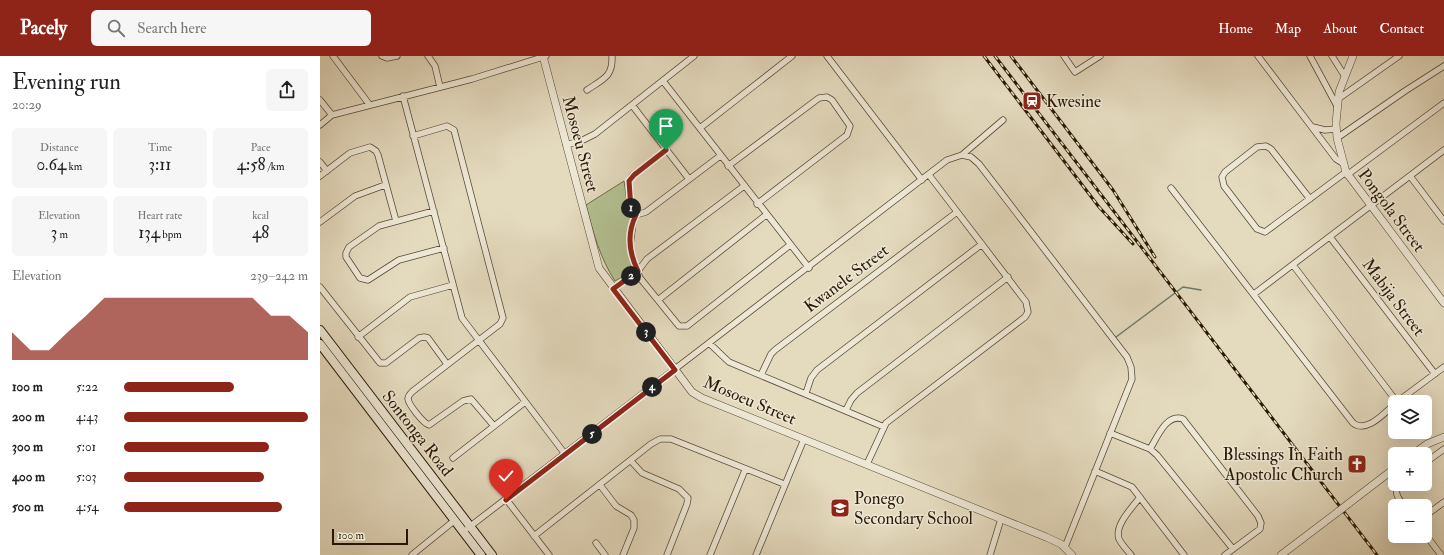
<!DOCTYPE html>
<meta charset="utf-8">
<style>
body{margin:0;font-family:"IM FELL Double Pica",serif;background:#f6f6f6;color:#202124;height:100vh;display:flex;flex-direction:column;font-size:15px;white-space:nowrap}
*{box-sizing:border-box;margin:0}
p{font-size:13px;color:#757577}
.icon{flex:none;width:22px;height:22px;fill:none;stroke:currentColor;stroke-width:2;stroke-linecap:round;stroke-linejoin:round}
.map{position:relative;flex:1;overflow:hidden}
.sheet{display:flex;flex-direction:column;background:#fff;width:320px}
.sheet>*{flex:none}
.buttons{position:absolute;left:1068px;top:339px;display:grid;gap:8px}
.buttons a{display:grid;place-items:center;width:44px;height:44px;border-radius:6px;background:#fff;box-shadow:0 4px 16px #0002;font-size:20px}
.scale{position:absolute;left:12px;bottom:10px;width:76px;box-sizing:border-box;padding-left:4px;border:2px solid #2a1803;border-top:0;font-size:11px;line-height:14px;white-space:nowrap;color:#2a1803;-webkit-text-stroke:3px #ede7d5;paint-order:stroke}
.pin{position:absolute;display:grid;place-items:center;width:34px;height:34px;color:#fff;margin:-41px -17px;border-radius:50% 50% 50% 0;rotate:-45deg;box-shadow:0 0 4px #0007}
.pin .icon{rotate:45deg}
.km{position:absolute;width:20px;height:20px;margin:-10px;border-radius:50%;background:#222;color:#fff;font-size:11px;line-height:20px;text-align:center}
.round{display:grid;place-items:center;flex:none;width:42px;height:42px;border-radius:6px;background:#f6f6f6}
.headline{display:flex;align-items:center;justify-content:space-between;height:68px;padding:0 12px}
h1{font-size:22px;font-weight:600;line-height:30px}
.metrics{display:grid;grid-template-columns:repeat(3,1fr);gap:6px;height:68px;padding:4px 12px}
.metrics div{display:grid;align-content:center;border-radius:6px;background:#f6f6f6;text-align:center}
.metrics b{font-size:17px;font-weight:600}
.metrics small{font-size:11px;font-weight:400}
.metrics p{font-size:11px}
.chart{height:112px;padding:8px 12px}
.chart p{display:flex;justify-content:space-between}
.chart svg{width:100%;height:72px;margin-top:4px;fill:#8f2418;opacity:.7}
ul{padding:0 12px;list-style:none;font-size:13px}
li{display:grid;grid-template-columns:64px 48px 1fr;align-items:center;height:30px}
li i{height:10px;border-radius:5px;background:#8f2418}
header{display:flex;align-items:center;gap:24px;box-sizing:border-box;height:56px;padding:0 20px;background:#8f2418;color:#fff}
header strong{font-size:19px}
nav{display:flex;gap:22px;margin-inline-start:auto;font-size:14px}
.search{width:280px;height:36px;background:#f6f6f6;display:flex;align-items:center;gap:10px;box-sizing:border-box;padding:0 14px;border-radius:6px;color:#757577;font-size:15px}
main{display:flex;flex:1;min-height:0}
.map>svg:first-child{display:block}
.green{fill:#b3c092;stroke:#6e6c4a}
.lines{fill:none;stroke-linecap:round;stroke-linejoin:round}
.stream{stroke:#6a7a6c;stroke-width:1.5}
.minor-casing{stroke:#584832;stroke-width:7}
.tertiary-casing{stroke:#584832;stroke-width:8}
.secondary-casing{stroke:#2a1803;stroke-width:10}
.minor{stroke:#ede7d5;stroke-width:5.5}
.tertiary{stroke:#ede7d5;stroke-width:7}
.secondary{stroke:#ede7d5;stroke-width:8}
.rail-casing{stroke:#2a1803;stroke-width:3}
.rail{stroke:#ede7d5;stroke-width:1.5;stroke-dasharray:4.5;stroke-linecap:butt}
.tertiary-bridge-casing{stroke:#584832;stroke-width:8;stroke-linecap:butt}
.tertiary-bridge{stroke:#ede7d5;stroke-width:7}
.route-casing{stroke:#fff;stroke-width:8}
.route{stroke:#8f2418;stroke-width:5}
.labels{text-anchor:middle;stroke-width:3;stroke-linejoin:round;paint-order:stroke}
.poi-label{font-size:17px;fill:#2a1803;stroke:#ede7d5;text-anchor:start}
.street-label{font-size:17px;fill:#2a1803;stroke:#ede7d5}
</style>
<header>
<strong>Pacely</strong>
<div class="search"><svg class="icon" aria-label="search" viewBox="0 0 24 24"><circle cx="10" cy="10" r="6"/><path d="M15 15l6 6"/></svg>Search here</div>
<nav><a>Home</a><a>Map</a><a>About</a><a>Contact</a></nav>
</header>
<main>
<section class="sheet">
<div class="headline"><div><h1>Evening run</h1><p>20:29</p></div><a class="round"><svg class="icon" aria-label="share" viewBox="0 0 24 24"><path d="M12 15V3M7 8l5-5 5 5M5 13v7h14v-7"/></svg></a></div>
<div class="metrics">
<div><p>Distance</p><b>0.64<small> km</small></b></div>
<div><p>Time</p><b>3:11</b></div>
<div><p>Pace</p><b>4:58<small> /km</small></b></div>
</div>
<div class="metrics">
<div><p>Elevation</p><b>3<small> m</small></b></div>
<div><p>Heart rate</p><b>134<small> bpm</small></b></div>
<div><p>kcal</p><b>48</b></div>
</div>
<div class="chart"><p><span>Elevation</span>239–242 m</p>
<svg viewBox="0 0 160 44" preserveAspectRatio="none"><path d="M0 44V27L10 38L20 38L30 27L40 17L50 6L60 6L70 6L80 6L90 6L100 6L110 6L120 6L130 6L140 17L150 17L160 27V44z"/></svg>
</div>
<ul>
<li><b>100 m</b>5:22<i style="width:60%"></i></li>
<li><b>200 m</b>4:43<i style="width:100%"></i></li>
<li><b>300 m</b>5:01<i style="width:79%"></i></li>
<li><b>400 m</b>5:03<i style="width:76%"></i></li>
<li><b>500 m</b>4:54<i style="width:86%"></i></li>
</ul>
</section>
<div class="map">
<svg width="1124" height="499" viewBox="0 0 1124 499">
<rect width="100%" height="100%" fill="#e4dabe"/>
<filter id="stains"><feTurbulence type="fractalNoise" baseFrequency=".005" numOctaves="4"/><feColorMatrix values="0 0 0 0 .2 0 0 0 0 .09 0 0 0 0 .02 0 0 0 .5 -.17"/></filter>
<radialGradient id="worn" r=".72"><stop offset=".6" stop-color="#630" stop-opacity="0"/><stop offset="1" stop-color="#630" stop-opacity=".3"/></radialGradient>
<!-- green -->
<path class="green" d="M304 125 308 153 312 163 308 180 307 190 312 208 304 220 295 225C280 202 273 176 266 149Z"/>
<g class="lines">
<!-- stream -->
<path class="stream" d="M796 281 863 231 881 234"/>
<defs>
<path id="minor" d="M13 0 49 48
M62 0 67 2 77 0
M108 0 115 10 120 31
M507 0 602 124
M744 0 755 16 780 0
M938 0 1016 103 1024 108
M990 0 1017 50
M1012 0 1024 19
M343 25 489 212
M267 34C283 23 293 21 292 0
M83 40 142 262 245 398
M1018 43 1079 0
M0 44 12 59
M312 49 369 123
M0 69 12 59 152 23 226 0
M993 71 1005 74 1016 73
M380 72 472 0
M93 80 127 70 134 74 183 262 180 268 93 335C91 337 88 339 88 343 89 349 103 367 109 369L143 345 151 343 174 370
M1017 82 1085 35 1124 10
M246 89 263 84 275 78 374 0
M346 94 313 119 309 125 311 153 316 159 313 167 310 190 314 207 320 222 359 270H367L470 189
M642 99 651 101 659 108 807 301 811 311 812 323 745 491
M0 106 7 115
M408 110 499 42 507 41 512 44 530 70 527 79 437 148
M1027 119 1124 47
M0 120 30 97 50 91 56 95 58 99 76 165
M1090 120 1124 165
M851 132 1033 367C1047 378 1065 356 1075 348
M990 143 951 93 946 90 937 91 905 116 902 121 904 130 937 173 945 176 1026 116
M114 155 59 170 29 191 26 197V201L40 222 48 224 79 204 124 192
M316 159 326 156 400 100
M0 166 35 140 65 129
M1010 181 1115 318
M973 209 1077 346
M0 231 60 307H66L99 282 104 281 108 282 127 308
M293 233 318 215 327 203 424 130
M934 238 1124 94
M338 244 446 159
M38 281 90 241 133 229
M389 287 409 306 564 371
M441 319 451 298 455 294 637 156
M486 337 491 322 497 314 662 188
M1077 346 1124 311
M526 354 531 344 537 337 688 221
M790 377 830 393 837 399 913 493
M830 393C837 382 846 357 863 363L938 460 941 467 940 473 905 499
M133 402 205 346
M311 405 322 417 359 433 368 442 367 448 347 499
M1105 407 1124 393
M547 408 566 367 705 261 708 256 706 246 609 119
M775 415 812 431 864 499
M1079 428C1073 437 1079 443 1084 450
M280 429 296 450 311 459 314 464V472L303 499
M186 443 229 499
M1105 460 1124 446
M148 472 627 104 642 99 683 64
M1105 478 1121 499
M214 480 331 388 340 383H351L464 428
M276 487 285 499
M92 499 135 464
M390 499 425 414
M436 499 484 383
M670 499 681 463
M811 499C807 494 802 489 799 483 794 469 813 451 820 441"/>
<path id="tertiary" d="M223 0 279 212 372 336 382 342 726 481 741 488 752 499
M1033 0 1019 36 1016 67 1017 82 1026 116 1124 247
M1093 398 1107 388 1124 381
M1028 448 1075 412
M961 499 1019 455"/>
<path id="secondary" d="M0 274 172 499
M0 288 161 499"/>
</defs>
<!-- minor casing -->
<use href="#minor" class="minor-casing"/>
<!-- tertiary casing -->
<use href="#tertiary" class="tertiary-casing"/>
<!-- secondary casing -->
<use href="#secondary" class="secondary-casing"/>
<!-- minor -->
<use href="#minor" class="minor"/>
<!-- tertiary -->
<use href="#tertiary" class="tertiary"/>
<!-- secondary -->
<use href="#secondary" class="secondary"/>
<defs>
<path id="rail" d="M664 0 779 151 813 188
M675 0 1057 499
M691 0 793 134 835 201"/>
</defs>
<!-- rail casing -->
<use href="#rail" class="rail-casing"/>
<!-- rail -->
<use href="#rail" class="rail"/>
<defs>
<path id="tertiary-bridge" d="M1019 455 1028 448"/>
</defs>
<!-- tertiary-bridge casing -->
<use href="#tertiary-bridge" class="tertiary-bridge-casing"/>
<!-- tertiary-bridge -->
<use href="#tertiary-bridge" class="tertiary-bridge"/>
</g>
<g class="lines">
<defs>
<path id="route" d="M186 444 355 314 293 233 318 215C309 197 307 177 316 159L311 153 309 125 314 119 346 94"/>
</defs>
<!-- route casing -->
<use href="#route" class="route-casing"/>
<!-- route -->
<use href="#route" class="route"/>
</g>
<!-- icons -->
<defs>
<symbol id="station-square" viewBox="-11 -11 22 22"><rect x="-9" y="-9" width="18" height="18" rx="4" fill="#8f2418" stroke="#ede7d5"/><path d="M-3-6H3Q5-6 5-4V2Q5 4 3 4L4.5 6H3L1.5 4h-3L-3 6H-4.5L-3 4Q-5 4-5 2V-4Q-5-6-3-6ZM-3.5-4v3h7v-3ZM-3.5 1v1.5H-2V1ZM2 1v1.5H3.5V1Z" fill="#fff"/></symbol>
<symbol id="church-square" viewBox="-11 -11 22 22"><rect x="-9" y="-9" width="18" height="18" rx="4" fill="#8f2418" stroke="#ede7d5"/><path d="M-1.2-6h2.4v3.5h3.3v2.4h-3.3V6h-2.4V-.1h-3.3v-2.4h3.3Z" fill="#fff"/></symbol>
<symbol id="school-square" viewBox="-11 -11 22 22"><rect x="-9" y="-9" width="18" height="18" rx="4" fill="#8f2418" stroke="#ede7d5"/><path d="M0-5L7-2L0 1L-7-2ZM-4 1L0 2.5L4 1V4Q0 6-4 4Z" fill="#fff"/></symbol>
</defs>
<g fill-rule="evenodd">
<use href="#station-square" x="701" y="34" width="22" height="22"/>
<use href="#church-square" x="1026" y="397" width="22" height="22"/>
<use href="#school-square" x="509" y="441" width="22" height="22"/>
</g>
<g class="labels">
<!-- poi labels -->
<g class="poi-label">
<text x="726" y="51">Kwesine</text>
<text x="1023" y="404" text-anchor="end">Blessings In Faith<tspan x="1023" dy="20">Apostolic Church</tspan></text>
<text x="534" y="448">Ponego<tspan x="534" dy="20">Secondary School</tspan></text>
</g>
<!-- street labels -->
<g class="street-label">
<text transform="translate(261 88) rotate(75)" y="6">Mosoeu Street</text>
<text transform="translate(1072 154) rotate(53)" y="6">Pongola Street</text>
<text transform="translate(526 222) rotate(-37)" y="6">Kwanele Street</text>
<text transform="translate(1074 241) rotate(53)" y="6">Mabija Street</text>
<text transform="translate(430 344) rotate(23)" y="6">Mosoeu Street</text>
<text transform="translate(98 377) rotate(52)" y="6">Sontonga Road</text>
</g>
</g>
<rect width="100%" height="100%" filter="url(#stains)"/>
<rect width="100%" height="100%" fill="url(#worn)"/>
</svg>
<div class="buttons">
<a><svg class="icon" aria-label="layers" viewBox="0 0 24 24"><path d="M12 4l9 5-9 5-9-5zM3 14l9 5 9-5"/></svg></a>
<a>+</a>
<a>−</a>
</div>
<div class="scale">100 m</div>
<div class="pin" style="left:346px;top:94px;background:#1e9e55"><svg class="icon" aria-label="arrive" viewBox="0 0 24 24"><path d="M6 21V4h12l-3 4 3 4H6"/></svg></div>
<div class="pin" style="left:186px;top:444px;background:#d93025"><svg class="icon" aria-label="check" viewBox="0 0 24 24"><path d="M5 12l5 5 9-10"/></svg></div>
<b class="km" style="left:311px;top:152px">1</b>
<b class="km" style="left:311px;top:220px">2</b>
<b class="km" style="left:326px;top:276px">3</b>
<b class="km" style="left:332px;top:331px">4</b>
<b class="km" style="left:272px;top:378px">5</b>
</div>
</main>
